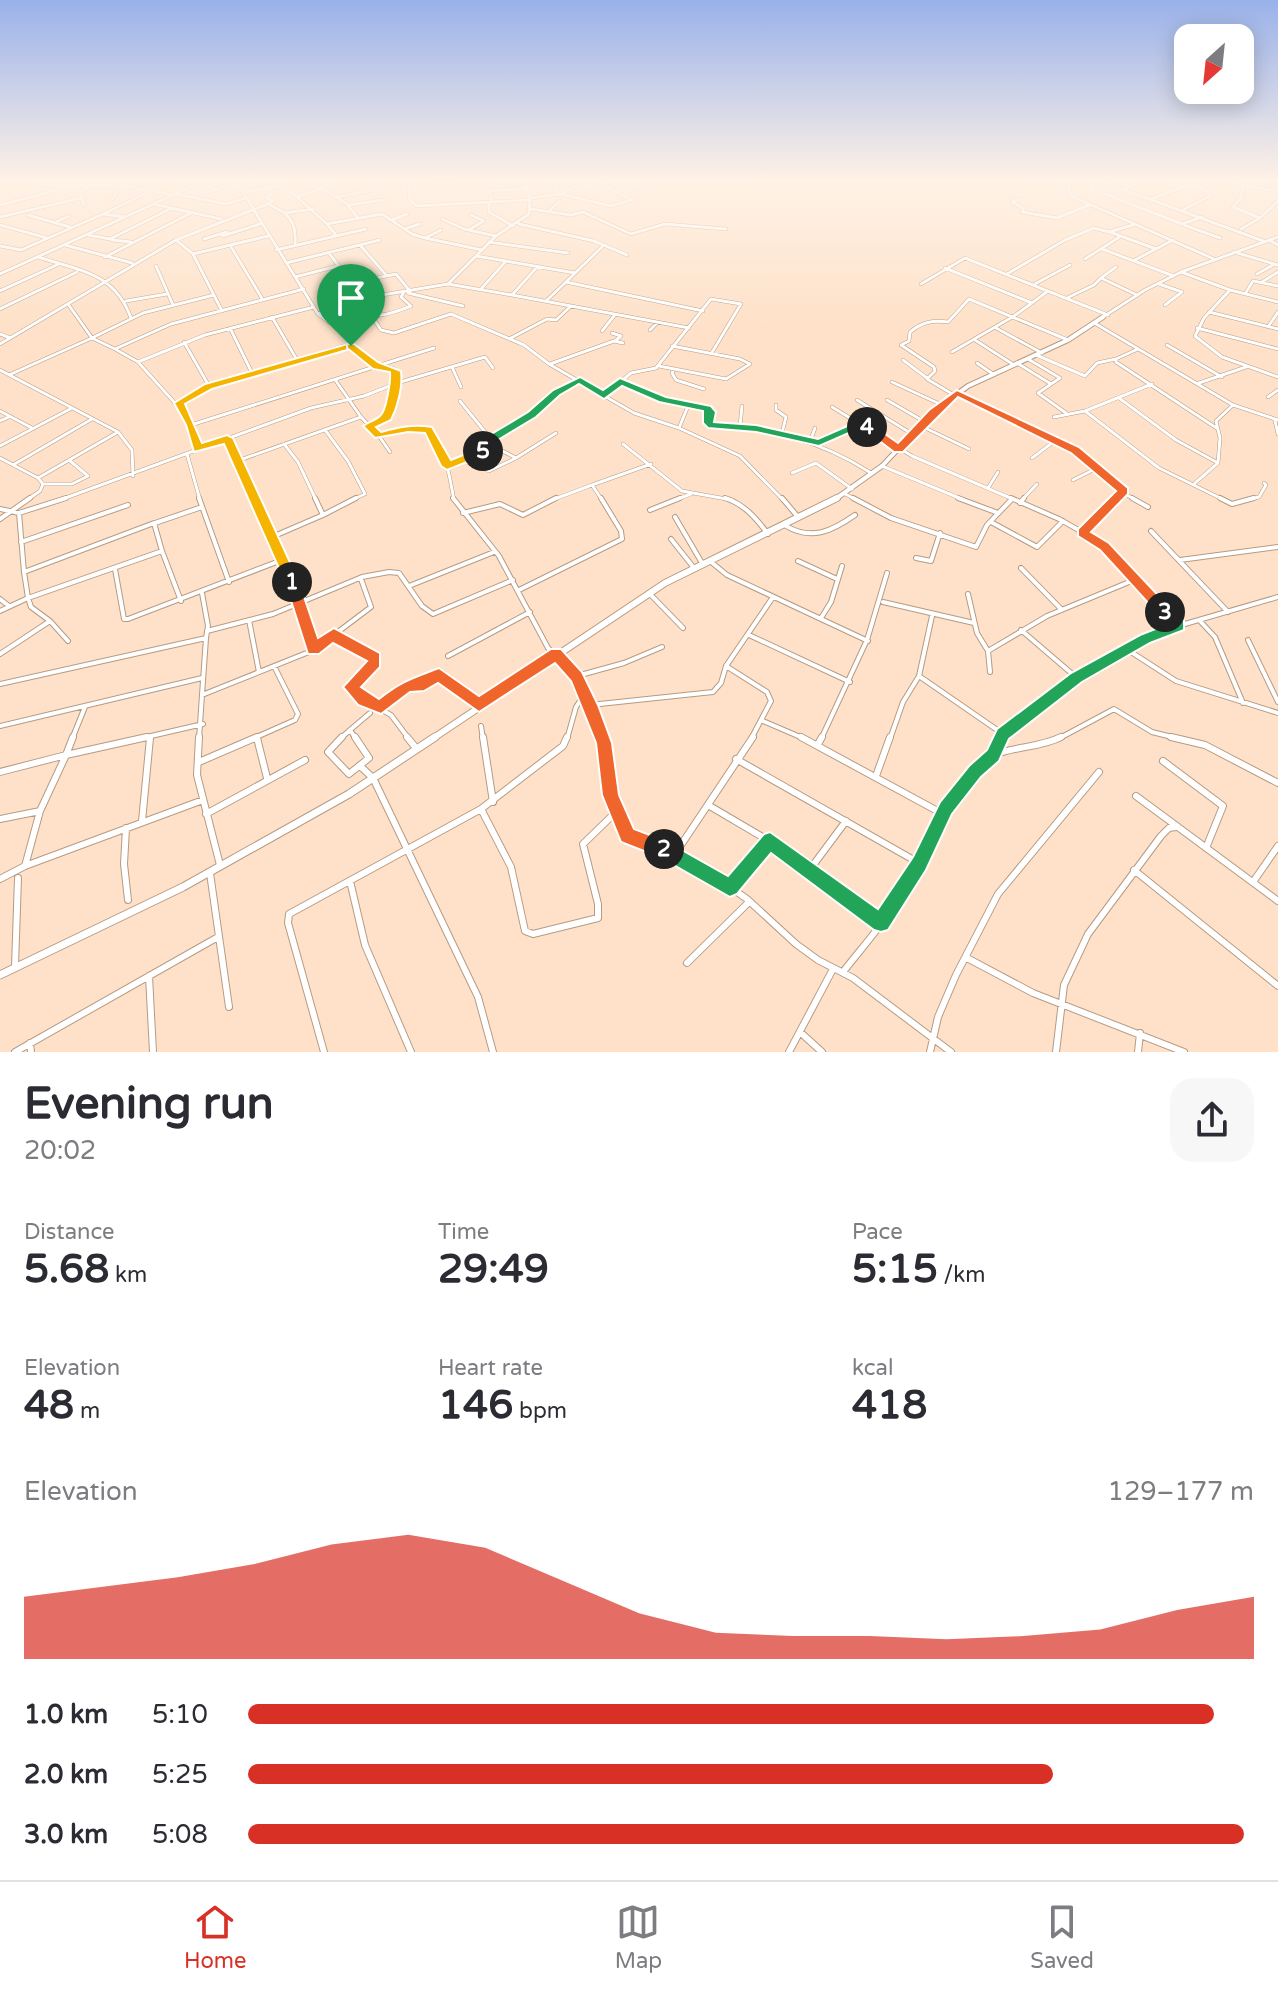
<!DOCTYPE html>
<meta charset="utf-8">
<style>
body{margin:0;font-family:"Varela Round",sans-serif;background:#f7f7f7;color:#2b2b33;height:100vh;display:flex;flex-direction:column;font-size:30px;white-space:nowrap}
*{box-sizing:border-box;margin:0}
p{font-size:26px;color:#7c7c81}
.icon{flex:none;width:44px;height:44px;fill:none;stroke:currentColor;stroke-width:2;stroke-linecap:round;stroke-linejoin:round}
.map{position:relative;height:1052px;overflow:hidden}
.panel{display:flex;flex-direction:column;background:#fff;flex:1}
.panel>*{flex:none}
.needle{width:52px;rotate:207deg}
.controls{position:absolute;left:1174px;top:24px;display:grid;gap:16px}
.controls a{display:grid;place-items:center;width:80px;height:80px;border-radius:16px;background:#fff;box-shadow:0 4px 20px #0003;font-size:40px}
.pin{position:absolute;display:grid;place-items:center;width:68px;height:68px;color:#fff;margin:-82px -34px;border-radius:50% 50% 50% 0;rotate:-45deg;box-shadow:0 0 8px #0007}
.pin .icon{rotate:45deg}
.km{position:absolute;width:40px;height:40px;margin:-20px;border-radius:50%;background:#222;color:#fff;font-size:22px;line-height:40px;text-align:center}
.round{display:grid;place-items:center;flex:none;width:84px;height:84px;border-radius:24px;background:#f7f7f7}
.overview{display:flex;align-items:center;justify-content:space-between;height:136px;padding:0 24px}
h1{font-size:44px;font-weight:800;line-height:60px}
.figures{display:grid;grid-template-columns:repeat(3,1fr);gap:12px;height:136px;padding:8px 24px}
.figures div{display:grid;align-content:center}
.figures b{font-size:40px;font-weight:800}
.figures small{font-size:22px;font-weight:400}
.figures p{font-size:22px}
.chart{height:224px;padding:16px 24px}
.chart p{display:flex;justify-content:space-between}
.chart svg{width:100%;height:144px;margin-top:8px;fill:#d93025;opacity:.7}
ul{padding:0 24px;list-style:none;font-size:26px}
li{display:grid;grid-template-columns:128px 96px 1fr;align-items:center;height:60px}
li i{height:20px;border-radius:10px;background:#d93025}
.tab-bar{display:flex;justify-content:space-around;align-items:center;height:112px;border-top:2px solid #e1e1e2;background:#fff;font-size:22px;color:#7c7c81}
.tab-bar a{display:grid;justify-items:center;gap:4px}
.tab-bar .on{color:#d93025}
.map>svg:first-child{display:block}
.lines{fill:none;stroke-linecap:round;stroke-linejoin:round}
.street-far2-casing{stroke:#b69b83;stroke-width:4}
.street-far1-casing{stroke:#b69b83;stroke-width:6}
.street-casing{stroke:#b69b83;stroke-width:8}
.secondary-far3-casing{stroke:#b69b83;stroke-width:4}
.secondary-far2-casing{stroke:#b69b83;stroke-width:6}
.secondary-far1-casing{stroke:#b69b83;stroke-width:8}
.secondary-casing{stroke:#b69b83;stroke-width:9}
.street-far2{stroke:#fff;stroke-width:3}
.street-far1{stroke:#fff;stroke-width:4}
.street{stroke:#fff;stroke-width:6}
.secondary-far3{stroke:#fff;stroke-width:3}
.secondary-far2{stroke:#fff;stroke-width:4}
.secondary-far1{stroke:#fff;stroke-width:6}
.secondary{stroke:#fff;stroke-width:7}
.split-1{fill:#f5b400;stroke:#fff;stroke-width:2}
.split-2{fill:#f0652b;stroke:#fff;stroke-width:2}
.split-3{fill:#22a559;stroke:#fff;stroke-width:2}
.split-4{fill:#f0652b;stroke:#fff;stroke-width:2}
.split-5{fill:#22a559;stroke:#fff;stroke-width:2}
.split-6{fill:#f5b400;stroke:#fff;stroke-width:2}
</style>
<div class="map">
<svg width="1278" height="1052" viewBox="0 0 1278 1052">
<rect width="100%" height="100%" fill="#fee1c8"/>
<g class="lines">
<defs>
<path id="street-far2" d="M236 181 318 314 330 323 357 314
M276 181 297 197
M410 181 409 198 416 206 530 200
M422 181 443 184 471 181
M552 181 559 195
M625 181 646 191
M1058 181 1068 184 1071 196 1214 259
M1099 181 1090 188 1182 224 1202 217
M1100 181 1266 242
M1165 181 1178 186
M1226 181 1278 192
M35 184 126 186 172 195
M602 185 632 200
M1243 185 1241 198 1233 207 1260 218
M322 188 340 181
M1125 188 1145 181
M208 192 238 183
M244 192 279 186
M563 193 573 187 621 181
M175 194 226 204 246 198
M337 197 375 190
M530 198 561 194 611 206 632 200
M112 199 121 186
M1020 199 1012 202 1024 209 1022 212 1057 218 1089 205
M1151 199 1200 181
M492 202 489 191 527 188
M489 203V212L513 226
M153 204 221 219
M268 204 273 201 266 198 273 193 269 188
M0 205 58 190V185
M84 205 80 192 89 186
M349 205 383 200
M531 209 571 215 583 212 631 234 665 224 726 229
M550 210 560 201
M1183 210 1210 196 1207 191 1190 185
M105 213 151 191
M285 214C295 221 296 233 295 245
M28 215 70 227
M0 217 81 198
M442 219 464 229 496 236
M392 220 407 214
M56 222 69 216
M327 224 297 197 322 188 347 204 357 217
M519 224 594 241 627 255
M0 225 47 238
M1184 225 1220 238
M404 229 420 224
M470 229 484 221 471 215
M1241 229 1260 218 1278 201
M441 230 425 238 482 250
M1110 232 1156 249
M88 235 110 239 172 208
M336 235 327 224 382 214 412 234 425 238
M223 236 260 224
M204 239 227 232
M112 240 131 242
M176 240 193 254 222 311
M1269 240 1278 245
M489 242 568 253
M65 245 132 263
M230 245 263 300
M360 245 386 275
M0 246 21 250 103 214 125 217
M1102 249 1174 276
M276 250 366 229
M328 252 352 283 396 274 410 291
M1234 252 1278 265
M193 254 268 236
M476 256 575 273 566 282 703 311
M38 257C80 271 114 272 131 318
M105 257 193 212
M1085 259 1121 236
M1133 261 1173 240
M286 263 380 240
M156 266 173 305
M1116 267 1101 278 1137 295
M945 268 1032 303
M1181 272 1230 290 1278 302
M575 273 604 245
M1007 274 1065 240 1094 228 1109 232 1133 225
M1257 274 1273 265
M295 277 338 266
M1262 282 1278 272
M448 284 512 295 538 266
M921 284 965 258 1108 315
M1159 284 1182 292 1165 305
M1033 285 1070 265
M304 289 171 324 115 349 138 362 205 335 314 307
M481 289 506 261
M1230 290 1204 318 1195 336 1222 357 1278 377
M0 291 59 264
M408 293 463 306
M1245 294 1253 281 1278 286
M512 295 689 328
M344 296 351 307
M1067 298 1094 285 1101 278
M126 301 167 294
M546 301 566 282
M348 308C370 321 389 315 411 306L401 297 404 292
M0 309 77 272
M1209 312 1278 329
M318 314 382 295 448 284 496 236 529 214 530 198 523 181
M272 317 297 360
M373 318 381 330 394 333 451 314 524 345 549 364 634 413 679 428 740 456 783 500
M1096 324 1233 405 1278 420
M1268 327 1278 312
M230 328 252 373
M996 328 1042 353
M1197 328 1278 349
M650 330 658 322
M602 331 614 316
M612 333 621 336 616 340
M0 334 10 338
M509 339 547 319 556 320 571 306
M975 340 1014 365
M184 342 209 386
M0 344 176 240 268 204 285 213 313 209
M1167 345 1222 377
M115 349 92 338 143 313 214 295
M1138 349 1116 359V362L1218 429
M952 352 1014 316 1048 291
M1036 355 1085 376 1097 363 1116 359
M1028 359 1060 378 1038 393 1066 413
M903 360 927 378
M138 362 183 412 198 449
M977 363 993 374
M1017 363 1051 384
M550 364 614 341 623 343
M382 365 394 369 397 383 485 357 493 368
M659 366 726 379 750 364 740 359 672 346
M452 367 461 387
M674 369 672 373 676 380 704 389
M0 370 118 432 132 450 133 476
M9 375 92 338 68 304
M336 381 361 417 379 436C392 433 410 425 423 428 445 432 450 482 454 500
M620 382 663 399 708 409 710 425C773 431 817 438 871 473
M892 382 942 405
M1199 383 1246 367
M957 393 1075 450 1123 490 1113 500
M605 395 631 373 656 368 711 299 741 304 711 354
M954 395 927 379 935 371 934 367 901 345 909 341 910 332C922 322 933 320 948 322L969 299 1068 340
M1268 397 1278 390
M1119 398 1176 440 1218 463
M857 400 912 434
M887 400 925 422
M460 401 494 443 461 460
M179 403 209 386 344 346 353 347 377 366
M776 405V410L786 417 782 433
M832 407 912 456 1015 500
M0 411 32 428
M1085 411 1159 468 1224 500
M1054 417 1085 411 1152 384
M0 421 9 417
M1275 421 1278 434
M191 425 434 348
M369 426 387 417 392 405 390 397 397 383
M740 426 742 406
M921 426 969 449
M679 428 688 406
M325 430 348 461 365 494 352 500
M379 436 390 452
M227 438 255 500
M492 438 580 380
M811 439 815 428
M820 443 861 423
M284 444 298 462 316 500
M623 444 682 491 732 500
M0 446 72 408
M493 446 516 458 556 433
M187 454 200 500
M0 458 38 478 43 484 40 491 27 500
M1032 458 1056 440
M237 461 361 417
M13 465 92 419
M447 466 461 460 489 471 516 458
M882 466 964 500
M792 473 816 463 852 489
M38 478 118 432
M1073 480 1097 468
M1195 483 1218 463 1220 438 1216 421 1233 405
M43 484H72L88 476 69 460
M592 485 651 464
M988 488 998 472
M1123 493 1136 500
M845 494 857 500
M60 500 311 408 364 396 397 383
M552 500 592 485 602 500
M675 500 691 494
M1022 500 1037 484
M1246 500 1259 497 1266 485 1264 483"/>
<path id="street-far1" d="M199 498 229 582
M453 498 499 556 548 648 577 676 602 739
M725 498C744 504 756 518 768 534
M782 498 798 517
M853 498 891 518 976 547 987 525 1012 499
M958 498 998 513
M1011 498 1059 519 1098 541 1178 626
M1132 498 1148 507
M1220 498 1232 504 1254 498
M1020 503 1024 498
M0 509 19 513 24 572
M650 510 680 498
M19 513 66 498
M463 513 500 504 523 515 556 498
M323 515 356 498
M675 517 702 563
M0 519 30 498
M991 522 1037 547 1063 521
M154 523 162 551 28 598 24 572Z
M155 523 202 507
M786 526C812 541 832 531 855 515
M1151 531 1228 612
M1083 532 1115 498
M272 537 323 515 315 498
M671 539 694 568
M21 542 128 505
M162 551 181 601
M916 558 931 561 940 533
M1180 560 1278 547
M710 561 727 575 868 641
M798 561 837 579
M1021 568 1061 609
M115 569 124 619H128L282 560
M409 586 494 552
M519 590 622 539 621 531 601 498
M202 593 208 626 206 638
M649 593 683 628
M968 594 977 633 988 651 990 672
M0 599 9 606
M883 602 974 623
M0 611 28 598 31 607 50 621
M821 618 831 602 842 566
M249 620 259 672
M1200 621 1215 637 1243 703
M1021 630 1077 678
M207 631 273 614 362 577 389 572 399 573 422 606 433 614 513 580
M334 634 340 641 348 642 375 658V662L351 687 364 700 391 715 409 739
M749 635 850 682
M1248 640 1278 702
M314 650 371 607 361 579
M1128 650 1176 681 1278 713
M988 651 1047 616 1134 580
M0 654 50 621 68 641
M448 656 530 612
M726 666 767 692 771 701 751 739
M577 676 624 663 662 647
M919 676 1003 734
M0 684 206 638 202 695 314 650 305 631 294 585 254 498
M590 705 713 692 721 683 726 666 773 597
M381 707 407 686 424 684 440 675 479 705
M763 721 805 739
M0 726 202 678
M481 726 483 739
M350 730 356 739
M350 730 370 713
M72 739 85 707
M138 739 203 724
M199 739 202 695
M252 739 295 720 298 714 274 666
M340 739 350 730
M567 739 576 707 584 695
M821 739 867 640 887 573
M890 739 903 702 919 676 932 616
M1001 739 1077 678 1145 639 1178 626 1278 597
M1058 739 1114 709 1152 732 1180 739"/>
<path id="street" d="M73 737 66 755 147 737
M199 737 197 775 220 865
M342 737 328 752 349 774 369 758 355 737
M407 737 416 748
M483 737 493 802
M601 737 608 786 628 835 675 854 714 876 747 899 796 944 818 960 853 978 951 1052
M801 737 943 814
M1171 737 1205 745 1278 783
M257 738 267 778
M818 744 822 737
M994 754 1002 737
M736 759 919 863
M1163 761 1223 806 1206 848
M199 762 257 737
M360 766 373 778 478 997 493 1052
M0 772 66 755
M876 776 890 737
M1136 796 1278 901
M708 805 793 855 881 923
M481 809 511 867 525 931 533 934 598 918V904L583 844 618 810
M206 814 305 760
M0 819 40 811 66 755
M142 821 150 738
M126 828 124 864 128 900
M675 854 753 737
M25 866 203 800
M811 868 846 821
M1134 870 1278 986
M210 873 229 1007
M0 879 25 866 40 811
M350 881 365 945 411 1052
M1253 882 1278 846
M730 887 770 841
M967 958 1033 993 1184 1052
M687 963 749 902
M15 966 18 878
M843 972C860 950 880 928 895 904 925 857 942 797 987 760 1004 746 1038 749 1061 737
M149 976 153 1052
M800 1032 822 1052
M30 1043 31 1052
M15 1052 218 937
M324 1052 288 923 289 914 481 809 563 746 567 737
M789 1052 833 969
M930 1052 938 1017 956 975 998 894 1099 772
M1056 1052 1064 985 1088 934 1161 836 1169 828 1176 827
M1138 1052 1140 1033"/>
<path id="secondary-far3" d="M0 274 204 181
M1100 319 1145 290 1181 272 1278 237"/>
<path id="secondary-far2" d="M834 500 882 466 933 412 968 386 1068 340 1103 317"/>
<path id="secondary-far1" d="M432 739 665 583 837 498"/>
<path id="secondary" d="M0 975 183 887 349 794 435 737"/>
</defs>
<!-- street-far2 casing -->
<use href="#street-far2" class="street-far2-casing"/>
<!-- street-far1 casing -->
<use href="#street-far1" class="street-far1-casing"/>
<!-- street casing -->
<use href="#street" class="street-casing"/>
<!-- secondary-far3 casing -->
<use href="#secondary-far3" class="secondary-far3-casing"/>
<!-- secondary-far2 casing -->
<use href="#secondary-far2" class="secondary-far2-casing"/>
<!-- secondary-far1 casing -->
<use href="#secondary-far1" class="secondary-far1-casing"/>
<!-- secondary casing -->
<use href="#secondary" class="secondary-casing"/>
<!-- street-far2 -->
<use href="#street-far2" class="street-far2"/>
<!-- street-far1 -->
<use href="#street-far1" class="street-far1"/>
<!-- street -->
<use href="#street" class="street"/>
<!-- secondary-far3 -->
<use href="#secondary-far3" class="secondary-far3"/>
<!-- secondary-far2 -->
<use href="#secondary-far2" class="secondary-far2"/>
<!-- secondary-far1 -->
<use href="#secondary-far1" class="secondary-far1"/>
<!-- secondary -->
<use href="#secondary" class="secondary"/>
</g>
<!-- sky -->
<linearGradient id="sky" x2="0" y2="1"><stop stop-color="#99b1ea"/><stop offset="0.55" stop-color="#fff2e6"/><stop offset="1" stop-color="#fff2e6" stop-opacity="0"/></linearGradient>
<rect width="1278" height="328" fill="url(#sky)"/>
<!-- split-1 -->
<path class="split-1" d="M351 343 356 346 354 348 212 389 185 404 202 443 227 435 233 438 299 582 292 588 285 582 224 444 194 452 186 425 174 403 205 384Z"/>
<!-- split-2 -->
<path class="split-2" d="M292 577 299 582 318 638 334 628 380 653V667L361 687 379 699C401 681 413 678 439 668L479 696 551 649H561L582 672 598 705 612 743 619 795 634 829 671 843 673 849 671 856 664 859 621 842 602 795 596 743 571 681 555 663 479 712 438 683 424 691 410 692 381 714 358 705 343 687 367 661 333 643 319 654H308L285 582Z"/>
<!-- split-3 -->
<path class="split-3" d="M1165 606 1184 621V630L1150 643 1082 682 1009 739 999 761 981 777 952 814 926 870 888 930 881 932 874 930 771 853 737 894 730 897 658 856 655 849 658 843 664 840 728 876 764 834 770 832 878 909 913 857 940 802 969 766 987 750 997 729 1071 673 1140 635 1168 624 1158 612Z"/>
<!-- split-4 -->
<path class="split-4" d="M957 390 1079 447 1128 488V494L1091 532 1109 543 1170 608V616H1160L1100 550 1078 536V529L1116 491 1071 453 958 397 903 452H894L861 427 871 424 898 443 929 410Z"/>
<!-- split-5 -->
<path class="split-5" d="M580 377 603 390 620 378 666 397 711 406 716 412 714 422 756 425 818 439 861 420 872 427 867 430 860 428 819 446 756 432 708 428 703 423V411L659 402 622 386 604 399 579 384 560 395 536 417 498 440V447L487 454H479V448L488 443V436L528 412 553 390Z"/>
<!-- split-6 -->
<path class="split-6" d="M347 344H354L378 362 401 371C403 386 398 406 391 420L376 427 381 432C399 427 413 424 432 427L451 460 483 447 489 451 487 454 447 470 441 466 425 433 408 432 375 438 363 426C368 422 376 420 380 416 386 412 391 380 390 372L373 369 347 348Z"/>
</svg>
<div class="controls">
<a><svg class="needle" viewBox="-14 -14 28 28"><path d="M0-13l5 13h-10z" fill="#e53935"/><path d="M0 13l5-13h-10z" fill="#7c7c81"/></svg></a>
</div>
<div class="pin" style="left:351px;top:346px;background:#1e9e55"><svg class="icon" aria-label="arrive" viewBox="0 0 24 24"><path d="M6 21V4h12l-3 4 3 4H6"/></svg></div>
<b class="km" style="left:292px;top:582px">1</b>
<b class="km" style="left:664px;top:849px">2</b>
<b class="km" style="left:1165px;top:612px">3</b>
<b class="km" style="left:867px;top:427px">4</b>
<b class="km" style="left:483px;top:451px">5</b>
</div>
<section class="panel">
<div class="overview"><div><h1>Evening run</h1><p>20:02</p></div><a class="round"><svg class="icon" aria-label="share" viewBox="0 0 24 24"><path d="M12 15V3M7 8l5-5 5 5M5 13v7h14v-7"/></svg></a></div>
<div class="figures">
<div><p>Distance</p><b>5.68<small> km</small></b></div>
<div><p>Time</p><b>29:49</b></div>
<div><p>Pace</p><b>5:15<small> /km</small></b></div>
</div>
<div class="figures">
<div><p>Elevation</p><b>48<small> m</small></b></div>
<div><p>Heart rate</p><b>146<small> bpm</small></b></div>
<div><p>kcal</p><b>418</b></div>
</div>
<div class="chart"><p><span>Elevation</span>129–177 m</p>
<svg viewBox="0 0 160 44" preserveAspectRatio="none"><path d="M0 44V25L10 22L20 19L30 15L40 9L50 6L60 10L70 20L80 30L90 36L100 37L110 37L120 38L130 37L140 35L150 29L160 25V44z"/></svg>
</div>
<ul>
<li><b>1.0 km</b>5:10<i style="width:96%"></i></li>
<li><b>2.0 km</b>5:25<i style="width:80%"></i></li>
<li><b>3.0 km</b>5:08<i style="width:99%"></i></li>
</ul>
</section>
<nav class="tab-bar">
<a class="on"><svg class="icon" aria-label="home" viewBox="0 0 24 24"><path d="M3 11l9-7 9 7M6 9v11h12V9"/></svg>Home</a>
<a><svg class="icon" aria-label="map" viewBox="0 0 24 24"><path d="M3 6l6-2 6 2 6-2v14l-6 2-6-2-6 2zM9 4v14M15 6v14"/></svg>Map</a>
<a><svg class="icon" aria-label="saved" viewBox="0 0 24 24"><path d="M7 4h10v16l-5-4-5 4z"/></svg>Saved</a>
</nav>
